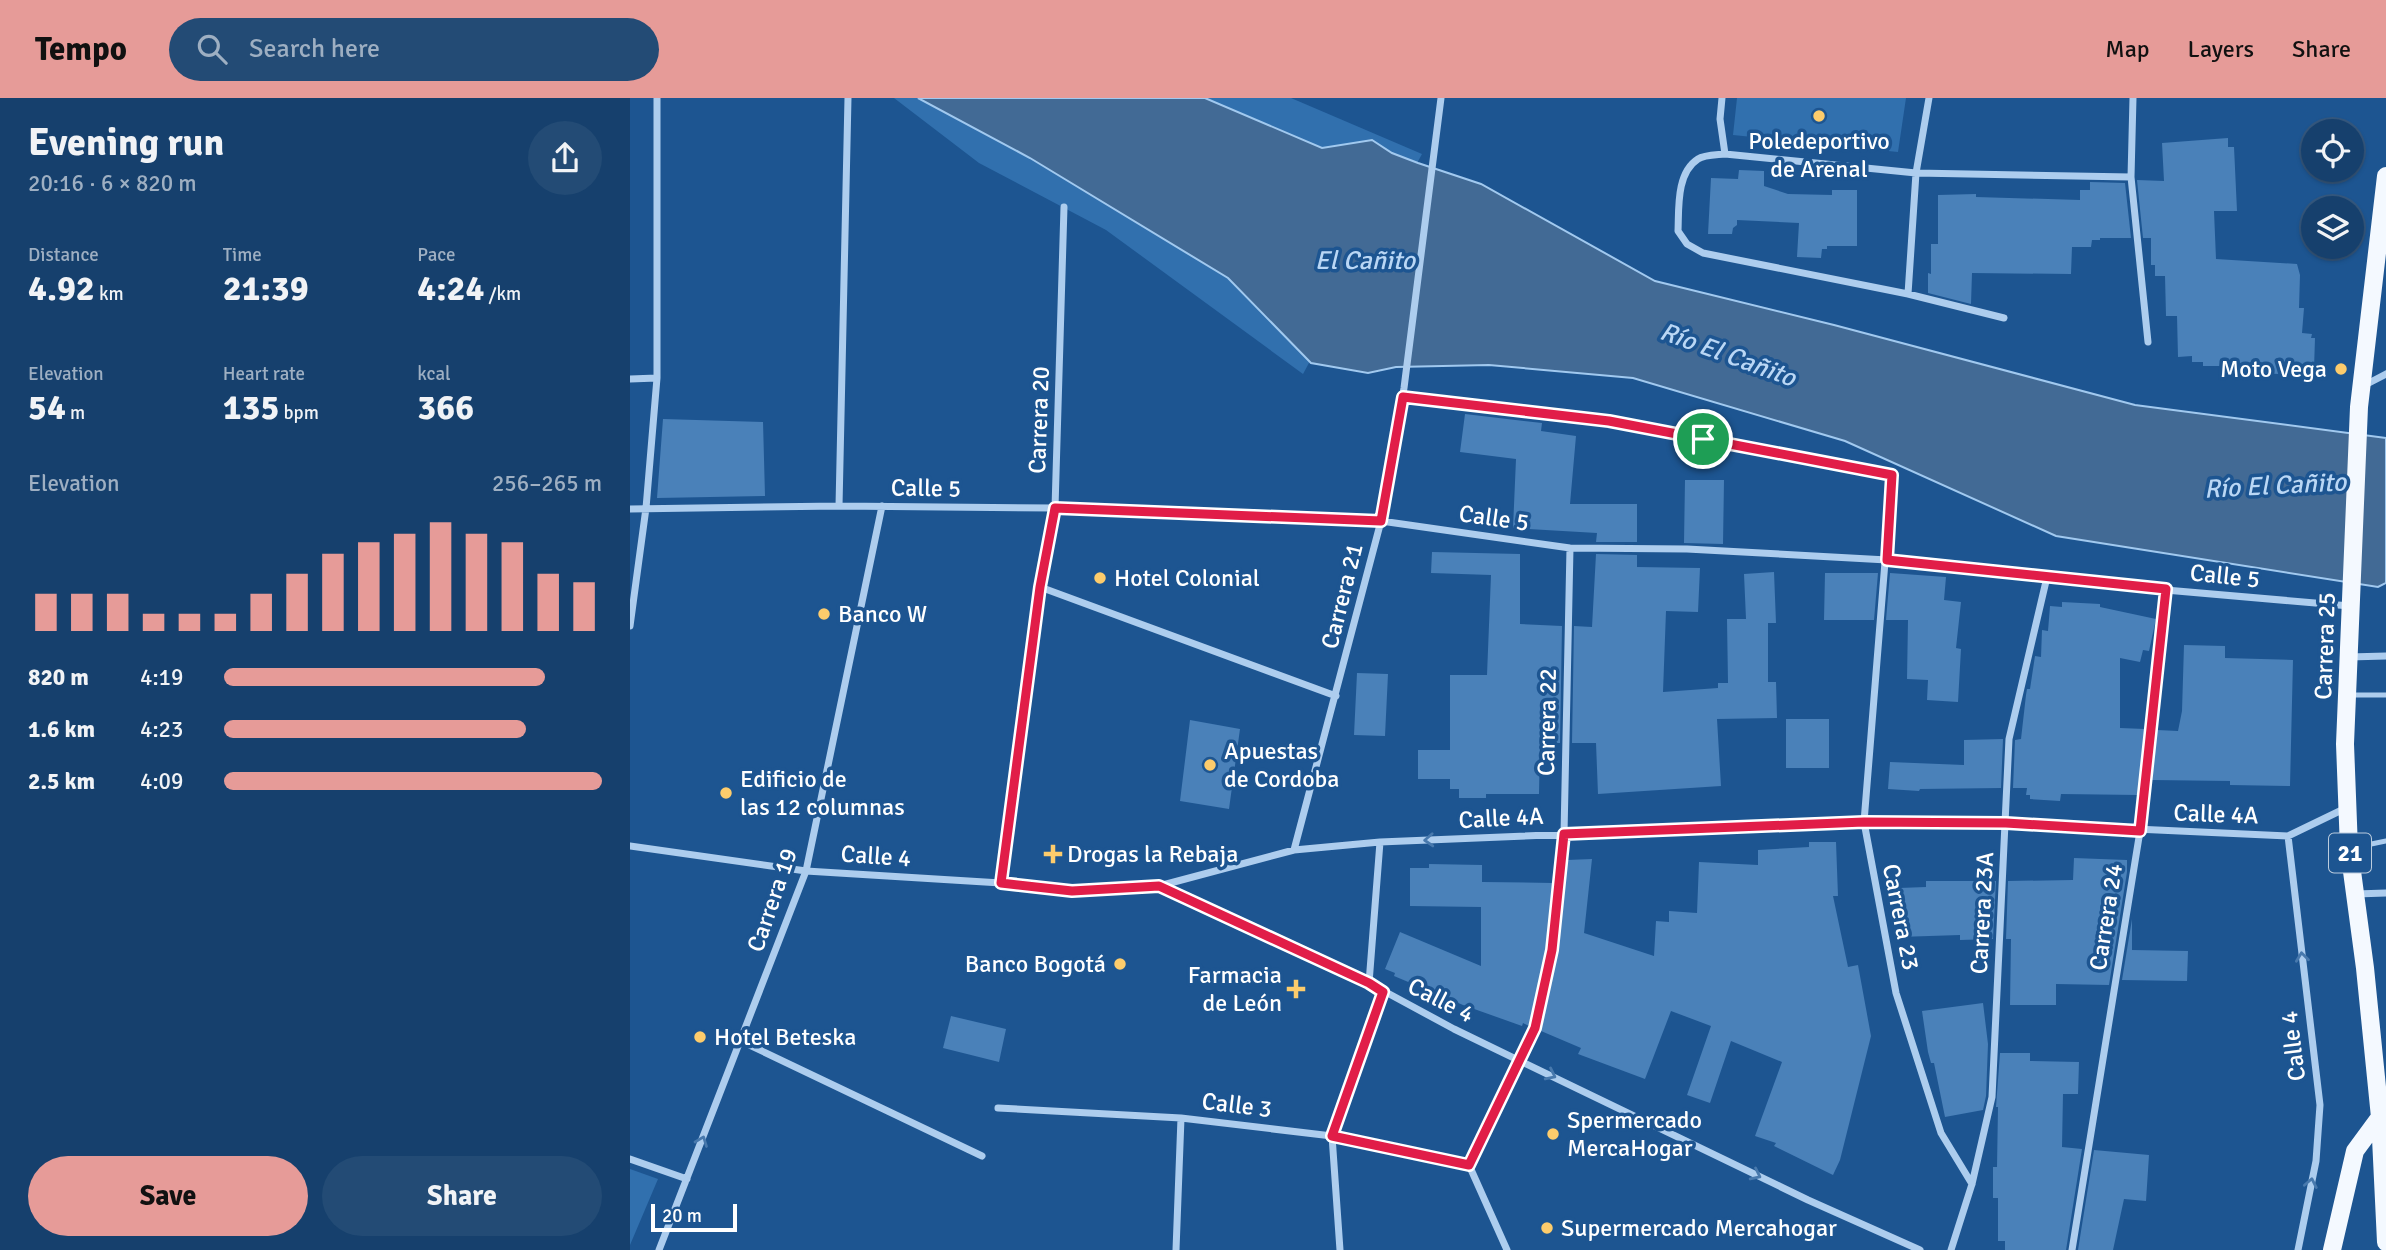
<!DOCTYPE html>
<meta charset="utf-8">
<style>
body{margin:0;font-family:Signika,sans-serif;background:#234b75;color:#f1f3f6;height:100vh;display:flex;flex-direction:column;font-size:26px;white-space:nowrap}
*{box-sizing:border-box;margin:0}
p{font-size:23px;color:#9eafc2}
.icon{flex:none;width:38px;height:38px;fill:none;stroke:currentColor;stroke-width:2;stroke-linecap:round;stroke-linejoin:round}
.map{position:relative;flex:1;overflow:hidden}
.sheet{display:flex;flex-direction:column;background:#16406d;width:630px}
.sheet>*{flex:none}
.buttons{position:absolute;left:1671px;top:21px;display:grid;gap:14px}
.buttons a{display:grid;place-items:center;width:63px;height:63px;border-radius:50%;background:#16406d;box-shadow:0 2px 5px #0004,0 0 0 2px #355980;font-size:35px}
.scale{position:absolute;left:21px;bottom:18px;width:86px;box-sizing:border-box;padding-left:7px;border:4px solid #fff;border-top:0;font-size:19px;line-height:24px;white-space:nowrap;color:#fff;-webkit-text-stroke:5px #1d5591;paint-order:stroke}
.pin{position:absolute;display:grid;place-items:center;width:60px;height:60px;color:#fff;margin:-30px;border:4px solid #fff;border-radius:50%;box-shadow:0 2px 7px #0007}
.round{display:grid;place-items:center;flex:none;width:74px;height:74px;border-radius:37px;background:#234b75}
.summary{display:flex;align-items:center;justify-content:space-between;height:119px;padding:0 28px}
h1{font-size:38px;font-weight:700;line-height:52px}
.stats{display:grid;grid-template-columns:repeat(3,1fr);gap:10px;height:119px;padding:7px 28px}
.stats div{display:grid;align-content:center}
.stats b{font-size:35px;font-weight:700}
.stats small{font-size:19px;font-weight:400}
.stats p{font-size:19px}
.chart{height:196px;padding:14px 28px}
.chart p{display:flex;justify-content:space-between}
.chart svg{width:100%;height:126px;margin-top:7px;stroke:#e69b98;stroke-width:6}
.action{display:flex;gap:14px;margin-top:auto;padding:14px 28px}
.action a{flex:1;height:80px;border-radius:42px;background:#e69b98;color:#111;font-size:28px;font-weight:700;line-height:80px;text-align:center}
.action a+a{background:#234b75;color:#f1f3f6}
ul{padding:0 28px;list-style:none;font-size:23px}
li{display:grid;grid-template-columns:112px 84px 1fr;align-items:center;height:52px}
li i{height:18px;border-radius:9px;background:#e69b98}
header{display:flex;align-items:center;gap:42px;box-sizing:border-box;height:98px;padding:0 35px;background:#e69b98;color:#111}
header strong{font-size:33px}
nav{display:flex;gap:38px;margin-inline-start:auto;font-size:24px}
.search{width:490px;height:63px;background:#234b75;display:flex;align-items:center;gap:18px;box-sizing:border-box;padding:0 24px;border-radius:38px;color:#9eafc2;font-size:26px}
main{display:flex;flex:1;min-height:0}
.map>svg:first-child{display:block}
.green{fill:#3170ae}
.water{fill:#426a95;stroke:#a1c9ef;stroke-width:2}
.building{fill:#4a81b9}
.lines{fill:none;stroke-linecap:round;stroke-linejoin:round}
.lane{stroke:#adcdee;stroke-width:5}
.street{stroke:#adcdee;stroke-width:7}
.primary{stroke:#f4f9ff;stroke-width:18}
.oneway{stroke:#4879ad}
.route-casing{stroke:#fff;stroke-width:14}
.route{stroke:#e11d48;stroke-width:9}
.poi-dot{fill:#fdcc6c;stroke:#1d5591;stroke-width:2.5}
.labels{text-anchor:middle;stroke-width:7;stroke-linejoin:round;paint-order:stroke}
.shield{fill:#1d5591;stroke:#bbccde;stroke-width:2}
.shield-label{font-size:23px;font-weight:bold;fill:#fff}
.poi-label{font-size:24px;fill:#fff;stroke:#1d5591;text-anchor:start}
.street-label{font-size:24px;fill:#fff;stroke:#1d5591}
.water-label{font-size:26px;font-style:italic;fill:#bad7f5;stroke:#1d5591}
</style>
<header>
<strong>Tempo</strong>
<div class="search"><svg class="icon" aria-label="search" viewBox="0 0 24 24"><circle cx="10" cy="10" r="6"/><path d="M15 15l6 6"/></svg>Search here</div>
<nav><a>Map</a><a>Layers</a><a>Share</a></nav>
</header>
<main>
<section class="sheet">
<div class="summary"><div><h1>Evening run</h1><p>20:16 · 6 × 820 m</p></div><a class="round"><svg class="icon" aria-label="share" viewBox="0 0 24 24"><path d="M12 15V3M7 8l5-5 5 5M5 13v7h14v-7"/></svg></a></div>
<div class="stats">
<div><p>Distance</p><b>4.92<small> km</small></b></div>
<div><p>Time</p><b>21:39</b></div>
<div><p>Pace</p><b>4:24<small> /km</small></b></div>
</div>
<div class="stats">
<div><p>Elevation</p><b>54<small> m</small></b></div>
<div><p>Heart rate</p><b>135<small> bpm</small></b></div>
<div><p>kcal</p><b>366</b></div>
</div>
<div class="chart"><p><span>Elevation</span>256–265 m</p>
<svg viewBox="0 0 160 44" preserveAspectRatio="none"><path d="M5 44V31M15 44V31M25 44V31M35 44V38M45 44V38M55 44V38M65 44V31M75 44V24M85 44V17M95 44V13M105 44V10M115 44V6M125 44V10M135 44V13M145 44V24M155 44V27"/></svg>
</div>
<ul>
<li><b>820 m</b>4:19<i style="width:85%"></i></li>
<li><b>1.6 km</b>4:23<i style="width:80%"></i></li>
<li><b>2.5 km</b>4:09<i style="width:100%"></i></li>
</ul>
<div class="action"><a>Save</a><a>Share</a></div>
</section>
<div class="map">
<svg width="1756" height="1152" viewBox="0 0 1756 1152">
<rect width="100%" height="100%" fill="#1d5591"/>
<!-- green -->
<path class="green" d="M264 0H661L792 56 673 276 476 132 349 65Z
M1107 0H1276L1268 54 1103 37Z
M0 1071 28 1081 0 1147Z"/>
<!-- water -->
<path class="water" d="M288 0H575L692 50 742 42 762 55 788 65 851 86 1025 183 1204 227 1505 307 1756 340V485L1748 489 1426 438 1215 343 1003 280 859 267 766 269 738 275 681 265 598 180 400 60Z"/>
<!-- building -->
<path class="building" d="M1598 40V49H1604L1607 113H1584L1586 161 1667 166 1670 177 1669 210H1674L1672 235 1682 236 1681 240H1685L1684 271 1666 269V277L1595 273 1596 268H1573V264H1562V258L1548 259 1547 218H1536L1535 178H1525V167H1521V140H1513L1507 82 1534 83 1532 45Z
M1109 72 1134 73V88L1158 96 1202 97V92H1227V148H1197V151H1192L1191 160 1167 159 1169 125 1107 122V127L1103 130 1102 136H1078L1081 80 1108 81Z
M1460 84 1495 85 1501 140H1470V142H1462L1461 149H1442L1441 176 1342 175 1341 206 1298 195V175L1301 176V146H1308V97L1346 96V99L1450 102V92H1460Z
M835 316 912 325 911 333 946 338 940 406H1007V444H966L967 435 883 430 886 361 830 354Z
M33 321 133 324 135 398 27 400Z
M1055 382H1094L1093 446 1054 445Z
M802 454 890 456V526L932 528 930 645H910L909 696H856V700H829V691H820V681H788V652H820V577H857L861 477 801 475Z
M966 456 1007 457V469L1070 470 1068 514 1036 513 1033 594 1088 590V585H1098L1097 521H1116L1114 476 1144 474 1146 525H1138V584H1146L1147 620 1087 621 1091 688 968 696 966 645H942L944 528 962 529Z
M1195 475H1248L1244 522H1194Z
M1260 475 1316 479 1314 502 1331 504 1326 550 1331 551 1328 604 1297 602 1298 582 1277 581 1278 522H1256Z
M1432 504 1470 506V509L1526 521 1519 553 1513 552 1510 564 1490 560V630L1515 631 1508 697 1431 696 1430 703 1400 701V697H1396L1397 690H1383L1385 642 1391 641 1396 597 1397 591H1400L1405 558 1411 559 1412 532 1418 533 1420 508 1432 509Z
M1554 547 1595 548V560L1663 562 1660 688 1600 687V683L1522 682 1527 632 1548 633 1552 613Z
M727 575 758 576 755 638 724 637Z
M1156 621H1199V670H1156Z
M560 622 610 631 599 711 550 703Z
M1373 641 1371 690 1290 691 1289 693 1258 691 1260 664 1334 667V642Z
M1179 744H1206L1208 798H1203L1218 869 1228 867 1241 938 1210 1062 1203 1077 1144 1048 1146 1045 1125 1038 1152 964 1101 943 1080 1005 1057 997 1081 928 1041 913 1015 981 948 956 951 950 911 933 928 853 937 762 962 761 954 835 1024 858 1026 823 1039 824V813L1067 815 1069 764 1128 767V752L1179 749Z
M1444 760 1497 762V774L1479 887 1426 886V907H1380L1381 841H1376L1378 783 1443 782Z
M799 766 852 767V784L923 785 916 851 899 928 893 925 892 928 833 907 764 878 765 875 755 871 770 834 851 868V809L780 808V770H799Z
M1296 783H1366L1363 841 1330 842V837L1269 839V790L1296 789Z
M1502 821V852L1558 853 1557 883 1492 882Z
M1353 905 1358 946 1356 998 1353 1012 1315 1019 1304 965H1301L1298 954 1292 913Z
M321 918 376 931 369 964 313 950Z
M1370 955H1400V963L1449 964 1448 996H1433L1432 1049 1452 1051 1436 1152H1375V1143H1368V1100H1363V1069H1367L1368 1009H1366Z
M1464 1052 1519 1057 1516 1103 1494 1101 1483 1152H1448Z"/>
<g class="lines">
<!-- lane -->
<path class="lane" d="M1721 597H1756
M1722 750 1756 743"/>
<!-- street -->
<path class="street" d="M1092 0 1090 21 1095 56
M1503 0 1501 79 1518 244
M1278 196 1286 75 1299 0
M1374 220 1278 196 1073 155 1057 146 1048 133C1049 111 1046 75 1068 61 1074 57 1087 57 1095 56L1286 75 1501 79
M0 281 27 280
M1735 287 1756 276
M773 299 979 323 1262 377 1234 724 1266 895 1311 1035 1342 1086
M209 408 218 0
M0 411 209 408 425 410 751 423 940 450 1057 451 1257 462 1501 489 1720 508
M410 489 706 598
M0 528 16 410 27 280V0
M1719 559 1756 558
M1658 738 1690 1007 1686 1063 1668 1152
M0 748 176 773 371 785 442 793 529 788 739 885 824 931 1178 1102 1290 1152
M664 752 751 423 774 290 811 0
M371 785 410 489 425 410 434 109
M529 788 664 752 750 744 1234 724 1376 725 1658 738 1716 710
M1726 796 1756 795
M739 885 750 744
M111 943 352 1058
M368 1010 551 1020 702 1038 839 1067
M0 1061 57 1081
M29 1152 176 773 252 408
M546 1152 551 1020
M710 1152 702 1038 753 894
M877 1152 839 1067 905 930 922 852 934 736 940 450
M1321 1152 1342 1086 1362 999 1379 641 1417 479
M1442 1152 1510 733 1537 491"/>
<!-- primary -->
<path class="primary" d="M1756 78 1729 309 1715 646 1719 751 1735 870 1750 1019 1756 1144
M1702 1152 1725 1053 1750 1019"/>
</g>
<!-- one-way arrows -->
<defs><path id="oneway-chevron" d="M-2-3.5L2.5 0L-2 3.5" fill="none" stroke-width="1.6" stroke-linecap="round" stroke-linejoin="round" transform="scale(1.75)"/></defs>
<g class="oneway">
<use href="#oneway-chevron" transform="translate(799 742) rotate(177)"/>
<use href="#oneway-chevron" transform="translate(1672 859) rotate(-97)"/>
<use href="#oneway-chevron" transform="translate(921 977) rotate(26)"/>
<use href="#oneway-chevron" transform="translate(72 1043) rotate(-69)"/>
<use href="#oneway-chevron" transform="translate(1126 1077) rotate(26)"/>
<use href="#oneway-chevron" transform="translate(1681 1085) rotate(-79)"/>
</g>
<g class="lines">
<defs>
<path id="route" d="M773 299 979 323 1262 377 1257 462 1536 491 1510 733 1376 725 1234 724 934 736 922 852 905 930 839 1067 702 1038 753 894 739 885 529 788 442 793 371 785 410 489 425 410 751 423Z"/>
</defs>
<!-- route casing -->
<use href="#route" class="route-casing"/>
<!-- route -->
<use href="#route" class="route"/>
</g>
<!-- markers -->
<g class="poi-dot">
<circle cx="1189" cy="18" r="7"/>
<circle cx="1711" cy="271" r="7"/>
<circle cx="470" cy="480" r="7"/>
<circle cx="194" cy="516" r="7"/>
<circle cx="580" cy="667" r="7"/>
<circle cx="96" cy="695" r="7"/>
<path d="M419.5 745.5h7v7h7v7h-7v7h-7v-7h-7v-7h7z"/>
<circle cx="490" cy="866" r="7"/>
<path d="M662.5 880.5h7v7h7v7h-7v7h-7v-7h-7v-7h7z"/>
<circle cx="70" cy="939" r="7"/>
<circle cx="923" cy="1036" r="7"/>
<circle cx="917" cy="1130" r="7"/>
</g>
<g class="labels">
<!-- shield labels -->
<rect class="shield" x="1699" y="735.5" width="42" height="39" rx="5"/>
<g class="shield-label">
<text x="1720" y="763">21</text>
</g>
<!-- poi labels -->
<g class="poi-label">
<text x="1189" y="51" text-anchor="middle">Poledeportivo<tspan x="1189" dy="28">de Arenal</tspan></text>
<text x="1697" y="279" text-anchor="end">Moto Vega</text>
<text x="484" y="488">Hotel Colonial</text>
<text x="208" y="524">Banco W</text>
<text x="594" y="661">Apuestas<tspan x="594" dy="28">de Cordoba</tspan></text>
<text x="110" y="689">Edificio de<tspan x="110" dy="28">las 12 columnas</tspan></text>
<text x="437" y="764">Drogas la Rebaja</text>
<text x="476" y="874" text-anchor="end">Banco Bogotá</text>
<text x="652" y="885" text-anchor="end">Farmacia<tspan x="652" dy="28">de León</tspan></text>
<text x="84" y="947">Hotel Beteska</text>
<text x="937" y="1030">Spermercado<tspan x="937" dy="28">MercaHogar</tspan></text>
<text x="931" y="1138">Supermercado Mercahogar</text>
</g>
<!-- street labels -->
<g class="street-label">
<text transform="translate(409 322) rotate(-88)" y="8">Carrera 20</text>
<text transform="translate(296 390) rotate(1)" y="8">Calle 5</text>
<text transform="translate(864 420) rotate(8)" y="8">Calle 5</text>
<text transform="translate(1595 478) rotate(6)" y="8">Calle 5</text>
<text transform="translate(712 498) rotate(-76)" y="8">Carrera 21</text>
<text transform="translate(1695 548) rotate(-88)" y="8">Carrera 25</text>
<text transform="translate(917 624) rotate(-89)" y="8">Carrera 22</text>
<text transform="translate(1586 716) rotate(2)" y="8">Calle 4A</text>
<text transform="translate(871 720) rotate(-3)" y="8">Calle 4A</text>
<text transform="translate(246 758) rotate(4)" y="8">Calle 4</text>
<text transform="translate(142 802) rotate(-71)" y="8">Carrera 19</text>
<text transform="translate(1352 815) rotate(-87)" y="8">Carrera 23A</text>
<text transform="translate(1271 819) rotate(79)" y="8">Carrera 23</text>
<text transform="translate(1476 819) rotate(-81)" y="8">Carrera 24</text>
<text transform="translate(811 902) rotate(27)" y="8">Calle 4</text>
<text transform="translate(1663 948) rotate(-97)" y="8">Calle 4</text>
<text transform="translate(607 1007) rotate(7)" y="8">Calle 3</text>
</g>
<!-- water labels -->
<g class="water-label">
<text x="735" y="171">El Cañito</text>
<text transform="translate(1098 256) rotate(20)" y="9">Río El Cañito</text>
<text transform="translate(1645 387) rotate(-3)" y="9">Río El Cañito</text>
</g>
</g>
</svg>
<div class="buttons">
<a><svg class="icon" aria-label="locate" viewBox="0 0 24 24"><circle cx="12" cy="12" r="6"/><path d="M12 2v4M12 18v4M2 12h4M18 12h4"/></svg></a>
<a><svg class="icon" aria-label="layers" viewBox="0 0 24 24"><path d="M12 4l9 5-9 5-9-5zM3 14l9 5 9-5"/></svg></a>
</div>
<div class="scale">20 m</div>
<div class="pin" style="left:1073px;top:341px;background:#1e9e55"><svg class="icon" aria-label="arrive" viewBox="0 0 24 24"><path d="M6 21V4h12l-3 4 3 4H6"/></svg></div>
</div>
</main>
